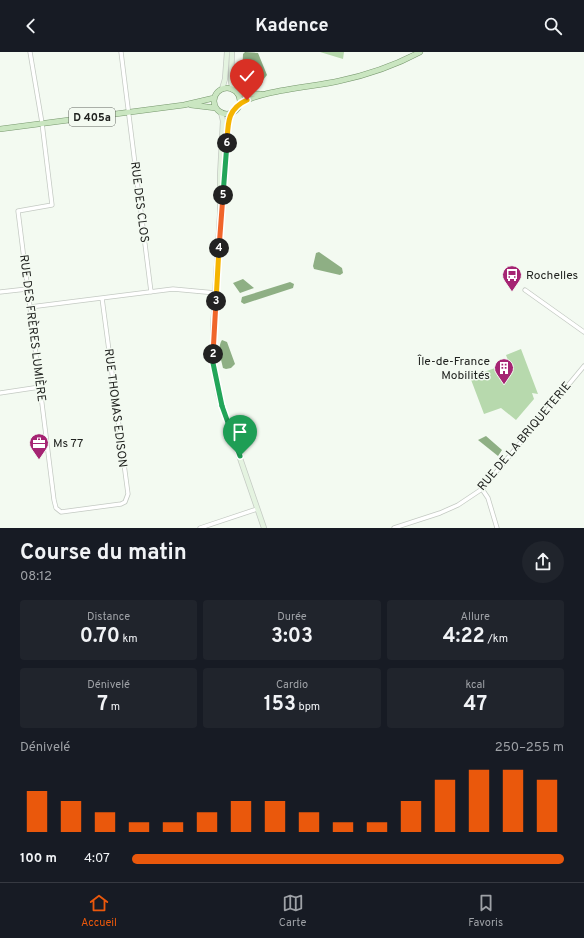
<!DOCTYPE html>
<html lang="fr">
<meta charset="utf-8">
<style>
body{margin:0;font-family:Overpass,sans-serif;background:#20242c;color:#f1f3f6;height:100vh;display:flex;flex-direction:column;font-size:15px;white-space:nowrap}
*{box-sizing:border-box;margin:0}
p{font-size:13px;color:#9ea1a6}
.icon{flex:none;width:22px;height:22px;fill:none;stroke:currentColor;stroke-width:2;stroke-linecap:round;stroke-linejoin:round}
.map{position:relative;height:476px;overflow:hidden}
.sheet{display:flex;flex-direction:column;background:#171b24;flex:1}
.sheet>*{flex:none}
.pin{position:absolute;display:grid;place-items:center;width:34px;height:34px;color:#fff;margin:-41px -17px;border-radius:50% 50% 50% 0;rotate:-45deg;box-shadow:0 0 4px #0007}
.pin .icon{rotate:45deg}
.km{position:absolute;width:20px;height:20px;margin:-10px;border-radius:50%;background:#222;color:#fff;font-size:11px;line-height:20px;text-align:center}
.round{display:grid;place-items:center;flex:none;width:42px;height:42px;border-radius:21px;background:#20242c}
.overview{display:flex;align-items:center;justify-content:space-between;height:68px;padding:0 20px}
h1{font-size:22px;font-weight:700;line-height:30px}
.figures{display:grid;grid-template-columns:repeat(3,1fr);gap:6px;height:68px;padding:4px 20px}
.figures div{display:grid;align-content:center;border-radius:4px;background:#20242c;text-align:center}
.figures b{font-size:20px;font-weight:700}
.figures small{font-size:11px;font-weight:400}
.figures p{font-size:11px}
.chart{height:112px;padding:8px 20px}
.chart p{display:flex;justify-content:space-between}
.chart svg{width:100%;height:72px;margin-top:4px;stroke:#ea580c;stroke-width:6}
ul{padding:0 20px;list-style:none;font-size:13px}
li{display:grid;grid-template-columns:64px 48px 1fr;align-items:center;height:30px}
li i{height:10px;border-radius:5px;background:#ea580c}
header{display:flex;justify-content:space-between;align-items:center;height:52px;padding:0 20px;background:#171b24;font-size:18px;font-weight:700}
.tab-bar{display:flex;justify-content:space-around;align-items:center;height:56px;border-top:1px solid #363941;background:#171b24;font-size:11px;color:#9ea1a6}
.tab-bar a{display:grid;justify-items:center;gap:2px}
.tab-bar .active{color:#ea580c}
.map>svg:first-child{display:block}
.water{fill:#8eaf84}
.building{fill:#b7d9ad}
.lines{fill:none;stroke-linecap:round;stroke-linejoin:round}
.street-casing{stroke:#c4cac3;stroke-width:5}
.secondary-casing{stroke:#c4cac3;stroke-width:6}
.primary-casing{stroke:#77976e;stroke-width:6}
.street{stroke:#fff;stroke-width:3.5}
.secondary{stroke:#e4f3e0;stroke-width:4.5}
.primary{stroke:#cae6c1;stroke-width:5}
.split-1-casing{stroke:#fff;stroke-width:8}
.split-2-casing{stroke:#fff;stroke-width:8}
.split-3-casing{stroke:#fff;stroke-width:8}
.split-4-casing{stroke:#fff;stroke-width:8}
.split-5-casing{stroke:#fff;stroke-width:8}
.split-6-casing{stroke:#fff;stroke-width:8}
.split-7-casing{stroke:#fff;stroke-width:8}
.split-1{stroke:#22a559;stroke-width:5}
.split-2{stroke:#22a559;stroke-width:5}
.split-3{stroke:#f0652b;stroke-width:5}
.split-4{stroke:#f5b400;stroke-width:5}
.split-5{stroke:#f0652b;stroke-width:5}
.split-6{stroke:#22a559;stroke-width:5}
.split-7{stroke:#f5b400;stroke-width:5}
.labels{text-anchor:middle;stroke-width:3;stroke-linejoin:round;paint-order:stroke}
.shield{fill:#f3faf1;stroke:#60645f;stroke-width:1}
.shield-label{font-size:11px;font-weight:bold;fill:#212320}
.street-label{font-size:12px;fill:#212320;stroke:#f3faf1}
.poi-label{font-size:12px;fill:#212320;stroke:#f3faf1;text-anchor:start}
</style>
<header><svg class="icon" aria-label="back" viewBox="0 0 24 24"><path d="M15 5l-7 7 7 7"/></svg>Kadence<svg class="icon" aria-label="search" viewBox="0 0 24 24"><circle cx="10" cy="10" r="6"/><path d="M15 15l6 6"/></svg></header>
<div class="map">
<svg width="584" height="476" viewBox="0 0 584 476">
<rect width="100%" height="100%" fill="#f3faf1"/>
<!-- water -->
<path class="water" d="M245 0 258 1 267 23 263 28H244L242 27 243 2Z
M319 200 342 216 343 221 340 223 314 217 313 214 316 201Z
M243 227 254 236 240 241 233 231Z
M290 230 294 232 293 236 244 252 241 250 242 245Z
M222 288 227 290 235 312 231 316 226 317 223 316C221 307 217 295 222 288Z
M486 384 502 398 498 404 478 388Z"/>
<!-- building -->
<path class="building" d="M320 0H344L343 7Z
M521 297 538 342 532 341 534 347 516 368 501 356 484 362 470 325 509 311 506 303Z"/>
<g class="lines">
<defs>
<path id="street" d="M30 0 42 71 52 153 18 159 54 448 56 456 61 460 121 452 125 450 128 442 102 246
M121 0 151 240
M525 238 584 280
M0 240 27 237
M30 255 173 237 216 241
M0 341 40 335
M482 437 488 446 497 476
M200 476 257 457
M394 476 440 461 458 453 482 437 584 314"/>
<path id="secondary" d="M232 0 231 30 233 38
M222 37 225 27 227 0
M221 60 223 69 220 124V163L213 278V311L219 345 264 476
M223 143 228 68 231 61"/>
<path id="primary" d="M214 49a13 13 0 1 1 26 0a13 13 0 1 1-26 0Z
M237 41 261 42
M191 53 216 56
M238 54C255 38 314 35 339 29 367 23 394 14 420 0
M0 77 184 53 214 46"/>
</defs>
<!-- street casing -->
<use href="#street" class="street-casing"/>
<!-- secondary casing -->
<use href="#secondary" class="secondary-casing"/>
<!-- primary casing -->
<use href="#primary" class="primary-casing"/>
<!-- street -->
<use href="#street" class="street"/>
<!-- secondary -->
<use href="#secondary" class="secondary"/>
<!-- primary -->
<use href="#primary" class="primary"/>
</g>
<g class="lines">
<defs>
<path id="split-1" d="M222 354 240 404"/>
<path id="split-2" d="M213 302V311L222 354"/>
<path id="split-3" d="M213 302 216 249"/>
<path id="split-4" d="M216 249 219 196"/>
<path id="split-5" d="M219 196 223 143"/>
<path id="split-6" d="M223 143 227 91"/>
<path id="split-7" d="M227 91C228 71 227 57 247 48"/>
</defs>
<!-- split-1 casing -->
<use href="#split-1" class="split-1-casing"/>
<!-- split-2 casing -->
<use href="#split-2" class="split-2-casing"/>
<!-- split-3 casing -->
<use href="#split-3" class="split-3-casing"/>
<!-- split-4 casing -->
<use href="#split-4" class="split-4-casing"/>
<!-- split-5 casing -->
<use href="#split-5" class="split-5-casing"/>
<!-- split-6 casing -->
<use href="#split-6" class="split-6-casing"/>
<!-- split-7 casing -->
<use href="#split-7" class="split-7-casing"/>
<!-- split-1 -->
<use href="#split-1" class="split-1"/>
<!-- split-2 -->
<use href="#split-2" class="split-2"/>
<!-- split-3 -->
<use href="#split-3" class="split-3"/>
<!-- split-4 -->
<use href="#split-4" class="split-4"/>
<!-- split-5 -->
<use href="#split-5" class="split-5"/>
<!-- split-6 -->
<use href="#split-6" class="split-6"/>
<!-- split-7 -->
<use href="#split-7" class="split-7"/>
</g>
<!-- icons -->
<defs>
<symbol id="bus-pin" viewBox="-11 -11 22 30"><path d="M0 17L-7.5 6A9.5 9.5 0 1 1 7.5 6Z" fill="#a52473" stroke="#f3faf1"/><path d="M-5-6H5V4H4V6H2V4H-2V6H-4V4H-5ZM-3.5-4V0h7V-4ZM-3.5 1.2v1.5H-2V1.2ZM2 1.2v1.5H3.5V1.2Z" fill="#fff"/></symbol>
<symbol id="building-pin" viewBox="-11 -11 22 30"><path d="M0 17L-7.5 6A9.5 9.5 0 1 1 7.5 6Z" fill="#a52473" stroke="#f3faf1"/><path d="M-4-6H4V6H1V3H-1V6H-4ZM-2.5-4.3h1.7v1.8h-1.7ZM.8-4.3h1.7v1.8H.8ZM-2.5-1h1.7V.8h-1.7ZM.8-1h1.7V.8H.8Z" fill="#fff"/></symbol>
<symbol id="office-pin" viewBox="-11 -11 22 30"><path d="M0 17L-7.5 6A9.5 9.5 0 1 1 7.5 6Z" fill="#a52473" stroke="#f3faf1"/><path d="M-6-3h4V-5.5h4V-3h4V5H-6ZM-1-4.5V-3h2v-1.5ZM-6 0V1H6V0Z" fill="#fff"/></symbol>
</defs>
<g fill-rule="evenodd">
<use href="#bus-pin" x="501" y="212" width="22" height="30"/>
<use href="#building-pin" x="493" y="305" width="22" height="30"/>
<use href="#office-pin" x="28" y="380" width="22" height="30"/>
</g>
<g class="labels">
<!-- shield labels -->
<rect class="shield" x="69" y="56" width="46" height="18" rx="3"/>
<g class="shield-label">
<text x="92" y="69">D 405a</text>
</g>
<!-- street labels -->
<g class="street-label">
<text transform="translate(140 150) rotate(83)" y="4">RUE DES CLOS</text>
<text transform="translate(33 276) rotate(83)" y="4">RUE DES FRÈRES LUMIÈRE</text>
<text transform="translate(116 356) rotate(83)" y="4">RUE THOMAS EDISON</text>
<text transform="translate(524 384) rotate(-50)" y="4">RUE DE LA BRIQUETERIE</text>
</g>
<!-- poi labels -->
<g class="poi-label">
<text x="526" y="227">Rochelles</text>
<text x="490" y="313" text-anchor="end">Île-de-France<tspan x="490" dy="14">Mobilités</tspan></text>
<text x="53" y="395">Ms 77</text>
</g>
</g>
</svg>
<div class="pin" style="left:240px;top:404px;background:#1e9e55"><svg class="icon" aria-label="arrive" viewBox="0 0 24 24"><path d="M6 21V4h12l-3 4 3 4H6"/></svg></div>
<div class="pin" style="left:247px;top:48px;background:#d93025"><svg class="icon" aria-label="check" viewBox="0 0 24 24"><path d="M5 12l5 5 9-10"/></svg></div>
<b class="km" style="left:213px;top:302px">2</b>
<b class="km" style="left:216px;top:249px">3</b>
<b class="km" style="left:219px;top:196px">4</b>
<b class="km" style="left:223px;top:143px">5</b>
<b class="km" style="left:227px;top:91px">6</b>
</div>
<section class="sheet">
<div class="overview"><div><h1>Course du matin</h1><p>08:12</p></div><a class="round"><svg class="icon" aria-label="share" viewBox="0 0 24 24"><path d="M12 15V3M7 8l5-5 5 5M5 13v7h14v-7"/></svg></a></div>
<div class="figures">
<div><p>Distance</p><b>0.70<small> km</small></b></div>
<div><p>Durée</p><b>3:03</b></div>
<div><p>Allure</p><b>4:22<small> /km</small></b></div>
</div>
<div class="figures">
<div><p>Dénivelé</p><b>7<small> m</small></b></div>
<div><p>Cardio</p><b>153<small> bpm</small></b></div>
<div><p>kcal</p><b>47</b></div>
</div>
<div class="chart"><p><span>Dénivelé</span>250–255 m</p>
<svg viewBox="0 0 160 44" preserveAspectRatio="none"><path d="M5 44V19M15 44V25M25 44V32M35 44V38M45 44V38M55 44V32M65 44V25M75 44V25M85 44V32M95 44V38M105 44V38M115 44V25M125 44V12M135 44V6M145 44V6M155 44V12"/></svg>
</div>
<ul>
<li><b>100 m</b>4:07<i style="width:100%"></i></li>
</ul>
</section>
<nav class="tab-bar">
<a class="active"><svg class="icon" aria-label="home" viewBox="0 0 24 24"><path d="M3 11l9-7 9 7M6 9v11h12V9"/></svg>Accueil</a>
<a><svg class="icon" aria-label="map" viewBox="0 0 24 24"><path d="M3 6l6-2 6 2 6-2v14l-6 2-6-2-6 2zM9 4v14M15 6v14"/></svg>Carte</a>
<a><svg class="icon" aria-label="saved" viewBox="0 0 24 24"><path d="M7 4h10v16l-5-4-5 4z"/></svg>Favoris</a>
</nav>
